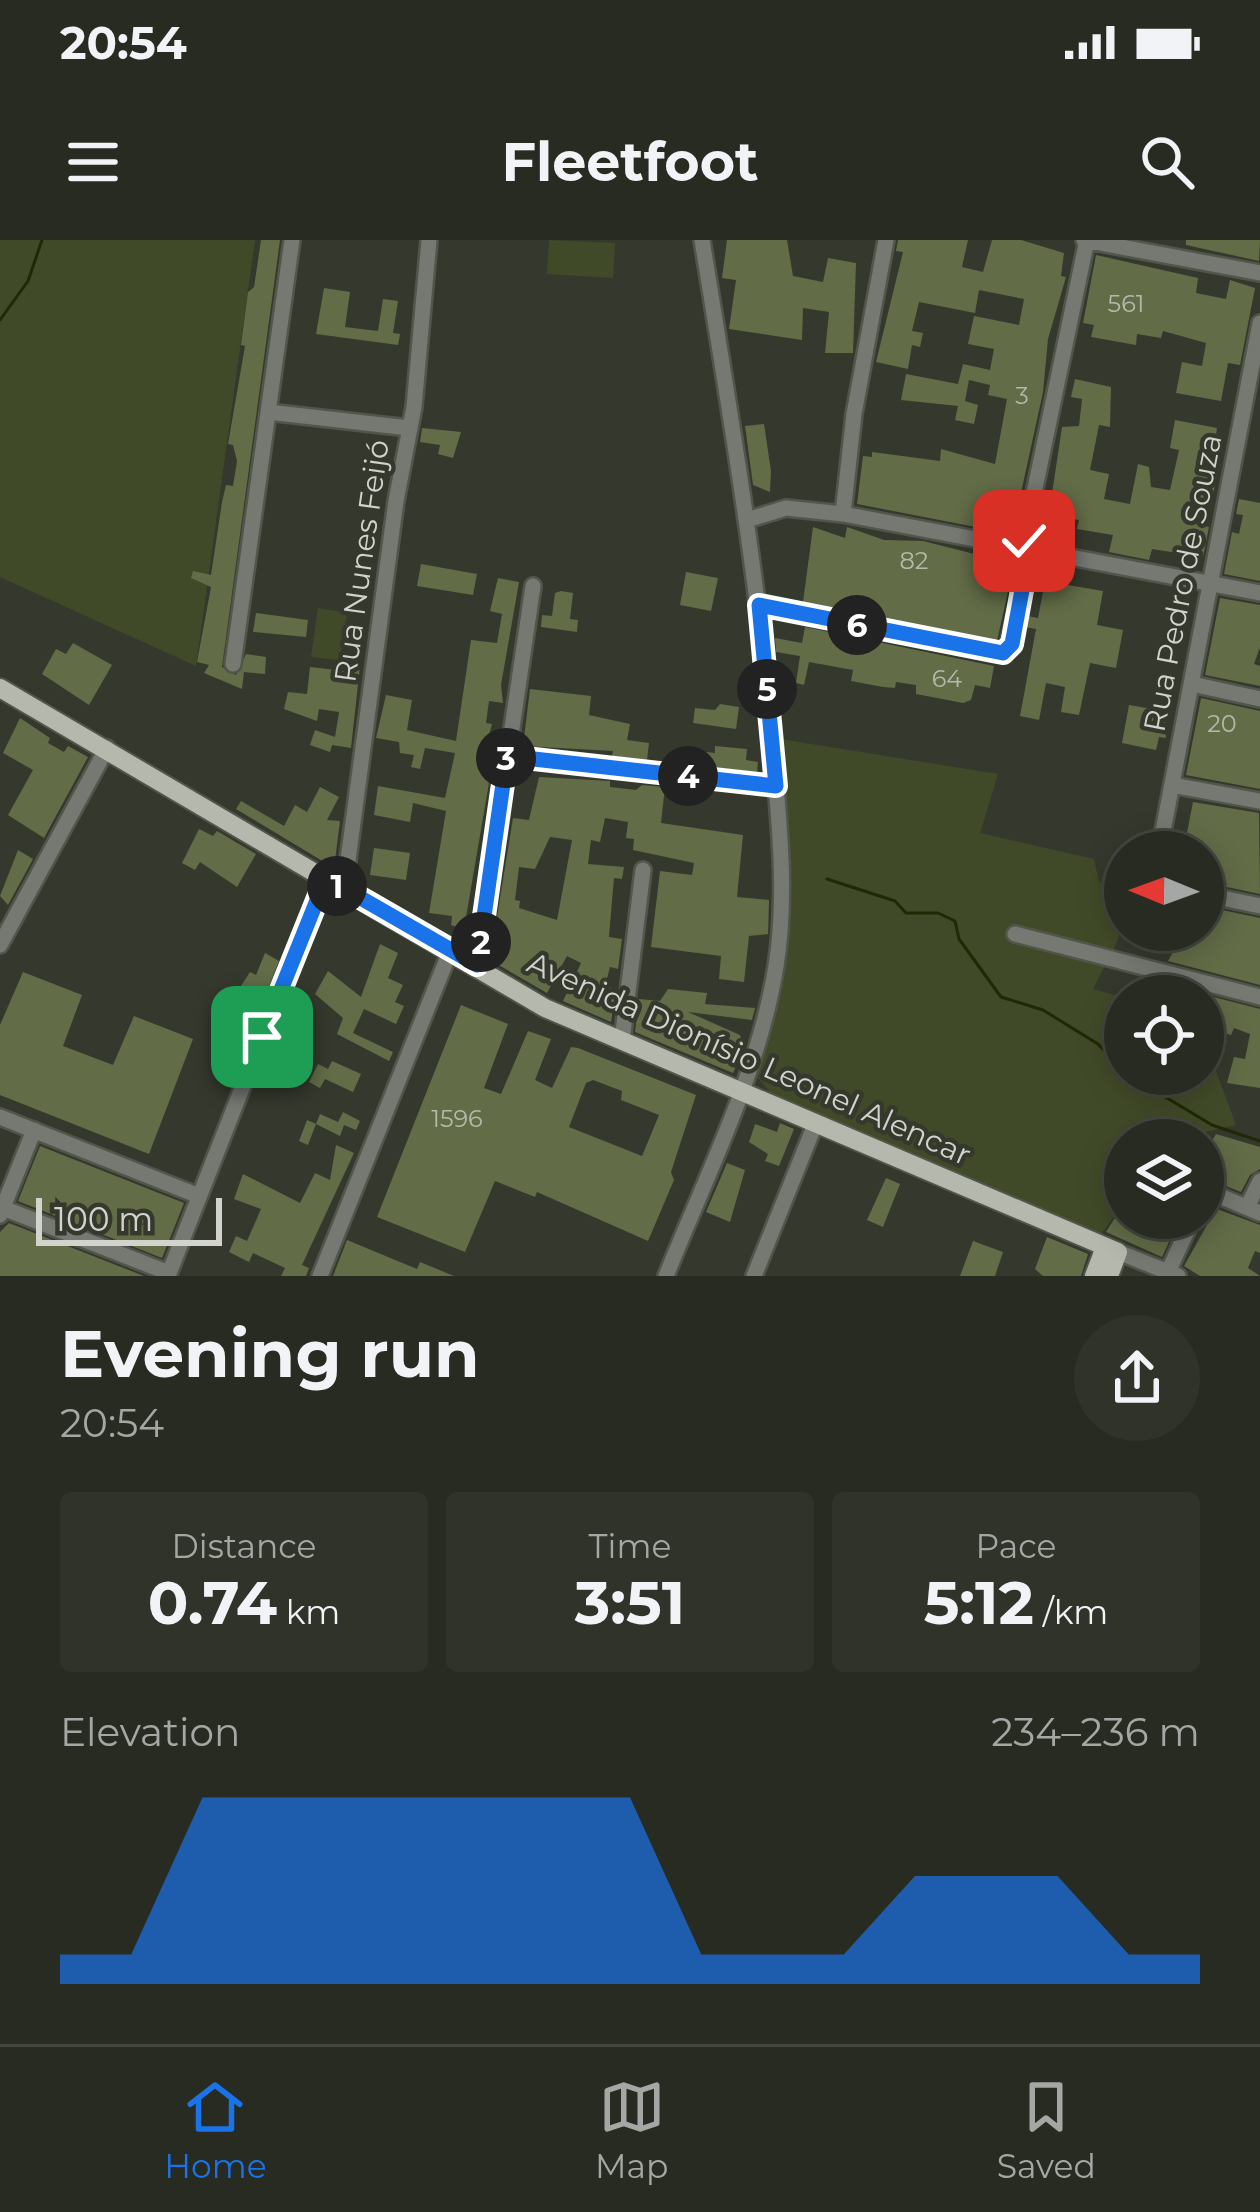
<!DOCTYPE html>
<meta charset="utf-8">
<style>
body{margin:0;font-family:Montserrat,sans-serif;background:#30332a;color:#f1f3f6;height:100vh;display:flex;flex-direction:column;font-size:45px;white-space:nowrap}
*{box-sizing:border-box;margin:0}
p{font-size:39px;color:#a5a7a5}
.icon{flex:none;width:66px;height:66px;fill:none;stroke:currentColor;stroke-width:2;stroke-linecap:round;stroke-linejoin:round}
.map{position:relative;height:1036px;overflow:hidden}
.panel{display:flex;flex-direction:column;background:#282b22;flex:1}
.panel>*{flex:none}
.needle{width:78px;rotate:271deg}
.buttons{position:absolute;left:1104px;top:591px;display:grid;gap:24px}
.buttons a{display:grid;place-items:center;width:120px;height:120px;border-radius:50%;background:#282b22;box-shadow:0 6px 30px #0003,0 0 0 3px #444740;font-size:60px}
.scale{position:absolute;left:36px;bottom:30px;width:186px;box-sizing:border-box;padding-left:12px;border:6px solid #d1d3cc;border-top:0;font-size:33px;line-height:42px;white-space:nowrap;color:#d1d3cc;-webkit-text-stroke:9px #35392d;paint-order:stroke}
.pin{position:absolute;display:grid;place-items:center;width:102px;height:102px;color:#fff;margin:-51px;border-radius:24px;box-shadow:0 6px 18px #0006}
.km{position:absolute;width:60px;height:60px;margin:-30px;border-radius:50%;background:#222;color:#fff;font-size:33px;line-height:60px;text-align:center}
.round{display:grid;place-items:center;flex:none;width:126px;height:126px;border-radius:63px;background:#30332a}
.headline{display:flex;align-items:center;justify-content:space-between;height:204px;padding:0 60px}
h1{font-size:66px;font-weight:700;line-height:90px}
.stats{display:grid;grid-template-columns:repeat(3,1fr);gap:18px;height:204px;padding:12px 60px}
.stats div{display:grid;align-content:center;border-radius:12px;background:#30332a;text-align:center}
.stats b{font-size:60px;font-weight:700}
.stats small{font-size:33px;font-weight:400}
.stats p{font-size:33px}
.chart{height:336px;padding:24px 60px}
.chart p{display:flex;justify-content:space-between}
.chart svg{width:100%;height:216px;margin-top:12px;fill:#1a73e8;opacity:.7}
.status{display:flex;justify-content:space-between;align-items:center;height:84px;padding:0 60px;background:#282b22;direction:ltr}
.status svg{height:33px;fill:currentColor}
header{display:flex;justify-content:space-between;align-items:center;height:156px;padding:0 60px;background:#282b22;font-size:54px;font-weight:700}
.dock{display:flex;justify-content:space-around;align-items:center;height:168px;border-top:3px solid #444740;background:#282b22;font-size:33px;color:#a5a7a5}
.dock a{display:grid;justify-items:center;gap:6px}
.dock .on{color:#1a73e8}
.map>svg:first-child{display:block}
.green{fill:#414a28}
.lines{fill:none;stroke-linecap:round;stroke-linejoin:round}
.stream{stroke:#202804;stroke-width:3}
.building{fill:#626c47;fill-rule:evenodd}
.minor-casing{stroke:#51554a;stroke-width:20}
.major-casing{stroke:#51554a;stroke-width:22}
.minor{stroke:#767872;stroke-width:15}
.major{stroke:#b5b8ac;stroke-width:18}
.route-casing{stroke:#fff;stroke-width:24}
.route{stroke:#1a73e8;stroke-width:15}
.labels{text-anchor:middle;stroke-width:9;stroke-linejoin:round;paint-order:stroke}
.number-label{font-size:24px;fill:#b5b9ab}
.street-label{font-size:30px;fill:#d1d3cc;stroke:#35392d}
</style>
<div class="status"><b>20:54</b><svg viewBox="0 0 49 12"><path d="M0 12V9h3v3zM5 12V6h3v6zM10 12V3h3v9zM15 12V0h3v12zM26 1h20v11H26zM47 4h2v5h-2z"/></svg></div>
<header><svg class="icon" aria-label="menu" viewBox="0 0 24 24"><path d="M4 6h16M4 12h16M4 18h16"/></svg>Fleetfoot<svg class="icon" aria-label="search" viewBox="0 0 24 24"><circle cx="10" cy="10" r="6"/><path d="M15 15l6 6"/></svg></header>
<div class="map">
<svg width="1260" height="1036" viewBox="0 0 1260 1036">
<rect width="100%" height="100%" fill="#35392d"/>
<!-- green -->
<path class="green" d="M0 0H255L196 426 0 337Z
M549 0 615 3 613 38 547 34Z
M318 368 347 373 340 420 311 417Z
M780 499 998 534 980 593 1094 619 1099 642 1125 648 1118 700 1093 749 1125 758V834H1203V796L1236 885 1170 900H1125V961L1099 997 776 859 758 838 786 721 790 607Z"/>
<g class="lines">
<!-- stream -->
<path class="stream" d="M0 80 28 41 42 0
M827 639 895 661 906 673H938L955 681 959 699 1001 757 1043 770 1098 804 1125 832
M1127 834 1212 885 1260 901"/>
</g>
<!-- building -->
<path class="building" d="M261 0H280L222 427 236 435 246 414 266 417 265 434 244 432 242 449 204 433 209 425 197 422 211 347 191 338 193 331 211 335 222 262 226 245 233 246 237 221 233 205 228 204 245 106 241 105 248 52 254 47Z
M727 0H787L793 36 823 42 828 18 856 23 853 113H825L829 72 803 68 802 100 729 89 736 40 722 38Z
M898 0H968L962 27 983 32 992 0H1021L1064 13 1061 36 1066 37 1048 99 1043 152 1012 294 857 264 863 216 872 217V212L940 221 941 209 995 224 1007 159 988 155 990 145 969 140 965 161 978 165 974 184 955 180 958 166 901 160 906 134 958 144 963 124 990 130 994 109 968 104 974 76 1019 85 1024 59 979 50 975 73 919 62 912 91 923 93 920 107 912 105 908 129 876 122 903 12 896 11Z
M1186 0H1260L1259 21 1186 5Z
M1096 15 1198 38 1196 53 1226 59 1230 40 1255 48 1240 125 1228 123 1221 161 1176 153 1182 122 1202 126 1206 103 1163 91 1161 98 1137 94 1136 105 1091 97 1094 85 1083 83Z
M324 48 350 52 345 87 378 91 383 59 398 61 393 93 400 94 398 105 316 94Z
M1075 139 1111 147 1110 187 1099 185 1090 230 1109 234 1104 259 1130 264 1138 224 1149 227 1151 247 1170 250 1179 210 1170 208 1175 180 1217 188 1212 222 1221 224 1204 286 1209 287 1203 317 1152 309 1149 320 1109 312 1113 295 1077 289 1079 280 1049 274 1062 187 1079 186 1082 159 1071 157Z
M764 184 771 231 770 252 753 245 745 186Z
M422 188 461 192 453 218 438 214 440 205 420 202Z
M1239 259 1260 263V341L1224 334 1232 292 1239 294 1243 275 1236 274Z
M813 287 845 298 847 287 884 300 923 301 1014 324 997 401 803 362Z
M421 324 477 334 473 355 417 346Z
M686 332 718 338 711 371 680 365Z
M498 338 519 342 501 445 503 463 489 461 486 483 492 484 480 530 488 531 489 543 464 689 451 685 452 676 429 673 446 571 413 563 410 582 374 575 378 546 445 558 455 513 425 508 420 529 411 527 414 515 400 513 399 502 376 498 386 455 412 460 407 490 456 501 471 400 497 403 502 374 490 371Z
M1045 341 1103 351 1097 385 1123 390 1116 428 1090 423 1079 475 1061 472 1065 447 1046 443 1039 480 1020 476 1036 389 1025 387 1027 376 1038 378Z
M561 351 573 353 570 379 578 380 577 392 541 387 542 375 552 376 555 353Z
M1220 358 1260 365V407L1254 424 1260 426V446L1205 435Z
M256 373 308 380 306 397 253 392Z
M805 387 994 426 990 448 975 445 971 460 963 463 916 454V445L896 442 895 448 883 447 851 441 853 430 809 422 804 445 796 443 800 416 776 412 775 398 802 403Z
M73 403 112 425 89 465 42 434 56 409 66 414Z
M345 425 360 426 351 508 332 505 330 512 310 505 315 490 335 497 339 472 319 469 317 481 284 469 288 452 307 454 310 427 345 431Z
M530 449 591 456 589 475 630 484 627 500 649 503 647 520 612 516 613 511 523 506Z
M1201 458 1260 471V549L1186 535Z
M720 464 739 467 736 489 693 483 695 468 715 470Z
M1129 465 1164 471 1166 498 1159 497 1156 510 1122 503Z
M20 478 50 498 48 503 64 512 68 506 88 517 44 598 8 575 33 530 3 513Z
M715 506 747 509 746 520 758 522 757 532 695 525 697 511 715 513Z
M539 537 610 541V547L636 550 642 545 665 547 661 583 743 595 737 657 769 660 768 694 749 696 744 742 719 739 721 716 651 707 660 631 692 635 694 623 633 610 634 599 626 598 628 582 605 578 600 602 591 600 588 624 624 627 622 639 614 638 612 661 609 697 622 699 618 729 610 727 605 746 616 749 611 782 563 761 581 723 567 716 547 753 490 720 513 578 529 580ZM550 597 572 600 557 680 519 668 520 661 515 660 519 627 535 629Z
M320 547 339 557 327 580 340 581 334 628 236 569 241 561 284 586 295 565 307 572Z
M1193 562 1259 573 1260 654 1203 642V612L1172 610 1174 596 1186 598Z
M199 589 213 596 217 591 256 614 237 647 200 622 195 630 182 623Z
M374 608 410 613 406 640 370 635Z
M18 610 33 619 8 665 0 656Z
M1203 666 1260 678V745L1168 721 1185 690H1203Z
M380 704 398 713 388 738 403 745 395 762 404 766 396 784 364 769 353 793 393 812 389 821 337 794 343 778 315 754 328 731 361 757Z
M265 713 279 721 257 777 242 772 246 760 235 755 250 732 256 735Z
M23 732 82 755 63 806 113 825 134 776 193 799 149 914 0 855V785Z
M1171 746 1260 769V848L1227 843 1234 817 1245 819 1250 794 1234 788 1231 795 1222 792 1217 805 1203 800V756H1168Z
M668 749 707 753 705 764 755 768 752 780 688 772 740 795 744 807 733 833 635 792 639 759 660 761Z
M461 765 508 784 484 848 501 854 528 791 551 799 535 840 552 848 571 807 578 808 696 855 671 932 674 940 648 1001 537 952 535 957 495 941 465 1012 377 977ZM593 840 622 851 621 860 659 875 642 916 569 887 586 843Z
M332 821 361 834 353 852 325 839 320 848 309 842 318 824 328 829Z
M343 872 360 881 356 890 344 885 340 896 316 884 308 905 299 901 307 880 316 884 320 874 338 882Z
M780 883 794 889 779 926 765 921 768 914 749 902 755 884 777 892Z
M1216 894 1260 907V929L1250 935 1241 952 1203 937V898L1213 899Z
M336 905 354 913 302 1025 309 1028 306 1036H281L285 1028 253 1013 249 1022 229 1012 236 996 247 1001 261 969 234 959 243 934 300 963 315 933 330 940Z
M40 906 184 963 162 1018 18 961Z
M727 923 745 930 730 982 706 972Z
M886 938 900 944 883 987 867 980Z
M1125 962V978H1180L1162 1017 1106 992Z
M1203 964 1260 985V1013L1255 1011 1248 1028 1260 1036H1200L1184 1026 1207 985Z
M9 983 144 1036H0V992Z
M1047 997 1088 1014 1081 1036H1043L1035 1029Z
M347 1000 417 1029 420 1022 454 1036H333Z
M973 1001 1003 1012 995 1036H960Z"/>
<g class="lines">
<defs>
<path id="minor" d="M1084 0 1260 33
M268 172 409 188
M843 274 854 174 886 0
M747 280 786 268 843 274 1260 353
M759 365 996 414 1007 411 1028 318 1024 301 1087 0
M233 424 292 0
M1192 444 1260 459
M507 516 776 546
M1172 545 1260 561
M1159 612 1260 83
M344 650 396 261 414 167 429 0
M1203 654 1260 666
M1015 694 1260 757
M0 705 107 508
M477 725 533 346
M622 801 643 630
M0 877 199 956
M1203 949 1260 973
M1247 967 1260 941
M3 968 169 1033
M0 975 34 890
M1118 1012 1178 1036
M1168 1032 1193 978
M168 1036 325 638
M320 1036 451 709
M666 1036C706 936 759 833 776 726 788 651 778 573 772 498 757 331 729 166 702 0
M754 1036 816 882"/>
<path id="major" d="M0 448 545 768 1118 1012 1109 1036
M1094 1036 1105 1007"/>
</defs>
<!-- minor casing -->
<use href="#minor" class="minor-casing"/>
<!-- major casing -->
<use href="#major" class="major-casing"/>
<!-- minor -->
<use href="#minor" class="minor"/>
<!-- major -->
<use href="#major" class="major"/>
</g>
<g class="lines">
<defs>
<path id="route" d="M262 797 326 638 477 725 507 516 776 546 759 365 1003 413 1012 404 1028 318 1024 301"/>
</defs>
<!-- route casing -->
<use href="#route" class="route-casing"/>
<!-- route -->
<use href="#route" class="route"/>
</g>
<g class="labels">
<!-- number labels -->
<g class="number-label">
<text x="1126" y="72">561</text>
<text x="1022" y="164">3</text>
<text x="914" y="329">82</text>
<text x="947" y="447">64</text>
<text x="1222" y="492">20</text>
<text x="457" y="887">1596</text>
</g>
<!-- street labels -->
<g class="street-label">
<text transform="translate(362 321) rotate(-82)" y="10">Rua Nunes Feijó</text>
<text transform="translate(1183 343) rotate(-79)" y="10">Rua Pedro de Souza</text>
<text transform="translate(749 819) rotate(24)" y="10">Avenida Dionísio Leonel Alencar</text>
</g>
</g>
</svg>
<div class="buttons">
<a><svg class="needle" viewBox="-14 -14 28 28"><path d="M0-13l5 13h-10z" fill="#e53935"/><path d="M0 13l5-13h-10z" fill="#a5a7a5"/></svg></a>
<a><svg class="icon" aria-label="locate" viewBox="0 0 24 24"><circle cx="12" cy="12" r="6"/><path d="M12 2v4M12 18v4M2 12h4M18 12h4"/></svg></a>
<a><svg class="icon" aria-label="layers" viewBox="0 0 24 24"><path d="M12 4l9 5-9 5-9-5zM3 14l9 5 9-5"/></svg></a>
</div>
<div class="scale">100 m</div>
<div class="pin" style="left:262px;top:797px;background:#1e9e55"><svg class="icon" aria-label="arrive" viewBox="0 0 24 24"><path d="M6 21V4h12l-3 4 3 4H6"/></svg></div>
<div class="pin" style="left:1024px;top:301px;background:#d93025"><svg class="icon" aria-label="check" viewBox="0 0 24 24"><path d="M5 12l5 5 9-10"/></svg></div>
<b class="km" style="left:337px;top:646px">1</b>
<b class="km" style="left:481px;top:702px">2</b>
<b class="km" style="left:506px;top:518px">3</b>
<b class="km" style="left:688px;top:536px">4</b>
<b class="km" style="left:767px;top:449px">5</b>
<b class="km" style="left:857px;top:385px">6</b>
</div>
<section class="panel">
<div class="headline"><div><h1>Evening run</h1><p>20:54</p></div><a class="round"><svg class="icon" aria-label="share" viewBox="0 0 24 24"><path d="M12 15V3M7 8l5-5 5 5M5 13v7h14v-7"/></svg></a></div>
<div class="stats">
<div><p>Distance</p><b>0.74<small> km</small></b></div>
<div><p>Time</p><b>3:51</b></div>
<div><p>Pace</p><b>5:12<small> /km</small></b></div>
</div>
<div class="chart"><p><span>Elevation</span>234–236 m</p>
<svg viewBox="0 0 160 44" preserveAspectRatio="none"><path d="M0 44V38L10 38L20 6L30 6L40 6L50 6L60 6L70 6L80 6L90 38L100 38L110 38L120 22L130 22L140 22L150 38L160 38V44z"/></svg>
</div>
</section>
<nav class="dock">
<a class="on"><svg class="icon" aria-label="home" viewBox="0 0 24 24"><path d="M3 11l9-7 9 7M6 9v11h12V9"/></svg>Home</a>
<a><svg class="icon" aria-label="map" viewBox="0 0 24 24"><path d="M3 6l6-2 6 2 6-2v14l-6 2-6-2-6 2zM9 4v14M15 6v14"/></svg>Map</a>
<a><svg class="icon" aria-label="saved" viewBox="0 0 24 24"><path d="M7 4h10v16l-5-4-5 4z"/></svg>Saved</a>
</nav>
